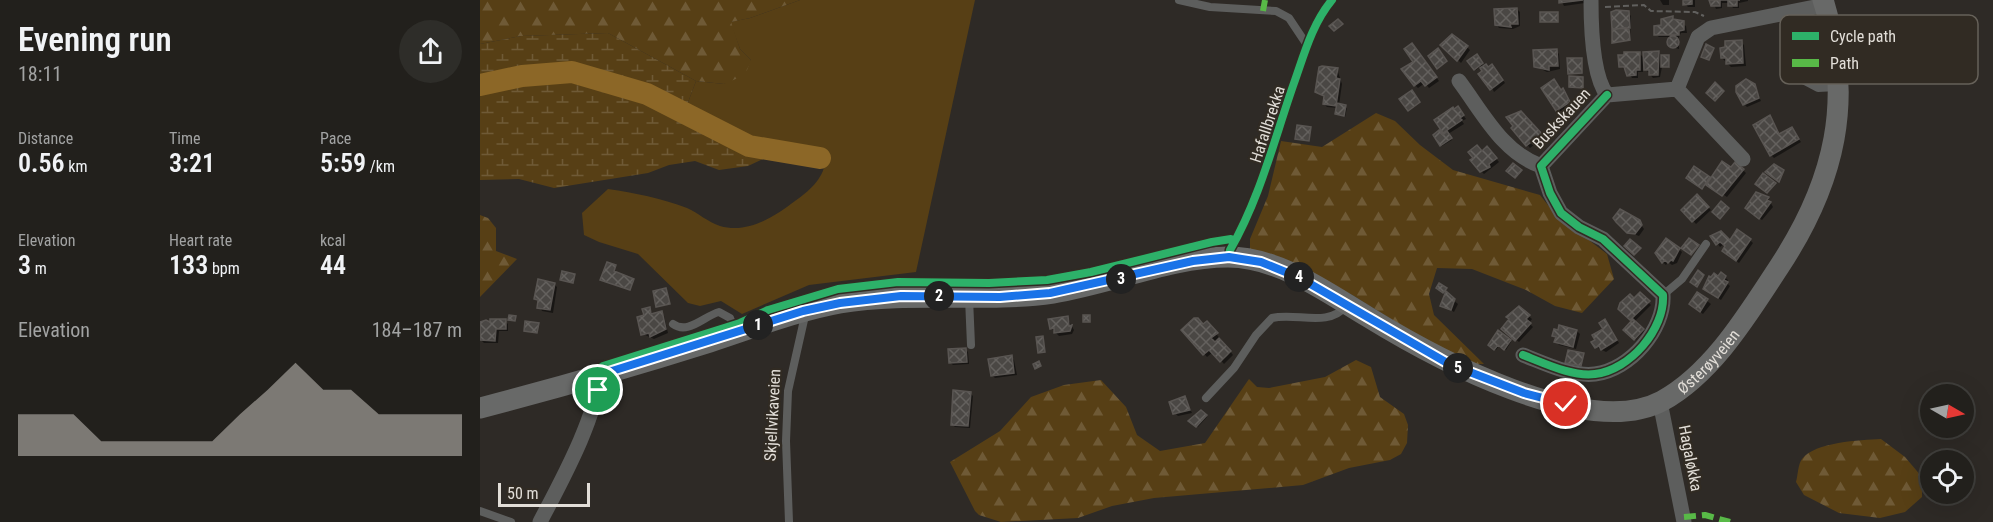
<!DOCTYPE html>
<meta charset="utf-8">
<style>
body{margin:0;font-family:"Roboto Condensed",sans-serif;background:#2e2d29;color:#f1f3f6;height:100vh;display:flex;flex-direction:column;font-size:22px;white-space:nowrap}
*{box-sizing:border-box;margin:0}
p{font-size:20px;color:#a2a3a3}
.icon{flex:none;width:33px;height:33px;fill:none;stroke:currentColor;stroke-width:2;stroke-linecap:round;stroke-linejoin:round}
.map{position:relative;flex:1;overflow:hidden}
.details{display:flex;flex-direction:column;background:#22201c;width:480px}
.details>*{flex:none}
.needle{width:39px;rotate:99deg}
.tools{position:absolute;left:1440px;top:384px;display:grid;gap:12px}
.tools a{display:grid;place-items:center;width:54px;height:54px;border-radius:50%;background:#22201c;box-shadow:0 6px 24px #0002,0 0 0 2px #3f3e3b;font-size:30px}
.scale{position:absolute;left:18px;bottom:15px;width:92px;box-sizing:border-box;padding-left:6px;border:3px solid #e2ded8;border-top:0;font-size:16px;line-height:21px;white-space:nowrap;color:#e2ded8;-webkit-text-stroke:4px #312b23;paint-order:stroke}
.pin{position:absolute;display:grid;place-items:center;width:51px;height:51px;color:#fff;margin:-26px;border:3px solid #fff;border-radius:50%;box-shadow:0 2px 6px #0007}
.km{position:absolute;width:30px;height:30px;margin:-15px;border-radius:50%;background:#222;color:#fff;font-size:16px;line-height:30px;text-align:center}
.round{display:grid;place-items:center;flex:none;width:63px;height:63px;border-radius:32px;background:#2e2d29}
.overview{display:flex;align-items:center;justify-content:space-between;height:102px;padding:0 18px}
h1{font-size:33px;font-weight:600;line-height:45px}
.stats{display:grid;grid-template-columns:repeat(3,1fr);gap:9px;height:102px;padding:6px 18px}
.stats div{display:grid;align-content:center}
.stats b{font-size:26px;font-weight:600}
.stats small{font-size:16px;font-weight:400}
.stats p{font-size:16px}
.chart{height:168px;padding:12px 18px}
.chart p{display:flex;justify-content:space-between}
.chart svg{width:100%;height:108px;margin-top:6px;fill:#a39f9a;opacity:.7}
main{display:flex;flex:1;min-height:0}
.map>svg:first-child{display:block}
.green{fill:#573f15}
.forest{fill:url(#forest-firs)}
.wetland{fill:url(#wetland-marsh)}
.shadow{fill:#0007}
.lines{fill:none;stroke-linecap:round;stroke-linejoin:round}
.river{stroke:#8c6727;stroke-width:22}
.building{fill:url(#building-cross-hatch);stroke:#595552;stroke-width:1.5}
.path{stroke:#61605e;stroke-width:2;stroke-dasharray:6 3;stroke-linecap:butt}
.service{stroke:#5d5e5d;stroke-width:8}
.minor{stroke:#5d5e5d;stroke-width:15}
.secondary{stroke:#686968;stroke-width:21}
.quiet{stroke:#58b947;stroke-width:6;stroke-dasharray:12 6;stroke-linecap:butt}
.cycleway-casing{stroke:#312b23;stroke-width:11}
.cycleway{stroke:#2db169;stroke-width:8}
.route-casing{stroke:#fff;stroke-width:12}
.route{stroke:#1a73e8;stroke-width:8}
.labels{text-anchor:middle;stroke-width:4.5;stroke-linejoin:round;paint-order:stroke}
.street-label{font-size:16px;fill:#e2ded8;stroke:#312b23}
.key{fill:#312b23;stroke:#666159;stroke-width:1.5}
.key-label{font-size:16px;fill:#e2ded8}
</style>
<main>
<section class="details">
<div class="overview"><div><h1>Evening run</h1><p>18:11</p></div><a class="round"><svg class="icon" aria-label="share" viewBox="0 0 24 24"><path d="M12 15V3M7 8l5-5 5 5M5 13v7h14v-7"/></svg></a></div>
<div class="stats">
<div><p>Distance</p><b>0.56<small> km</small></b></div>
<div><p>Time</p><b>3:21</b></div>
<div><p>Pace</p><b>5:59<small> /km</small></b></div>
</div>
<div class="stats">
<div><p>Elevation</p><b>3<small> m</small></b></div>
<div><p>Heart rate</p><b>133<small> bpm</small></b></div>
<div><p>kcal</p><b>44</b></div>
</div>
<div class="chart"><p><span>Elevation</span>184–187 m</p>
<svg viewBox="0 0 160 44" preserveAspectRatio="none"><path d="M0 44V27L10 27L20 27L30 38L40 38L50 38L60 38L70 38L80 27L90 17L100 6L110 17L120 17L130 27L140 27L150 27L160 27V44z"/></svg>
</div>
</section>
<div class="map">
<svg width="1513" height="522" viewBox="0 0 1513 522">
<defs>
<pattern id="forest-firs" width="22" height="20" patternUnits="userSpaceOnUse" patternTransform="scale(1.5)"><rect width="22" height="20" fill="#573f15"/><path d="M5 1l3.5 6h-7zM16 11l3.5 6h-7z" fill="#6f5a36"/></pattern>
<pattern id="wetland-marsh" width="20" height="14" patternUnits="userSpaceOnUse" patternTransform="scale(1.5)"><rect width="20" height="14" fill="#573f15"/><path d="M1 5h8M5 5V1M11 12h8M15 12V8" fill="none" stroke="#6f5a36"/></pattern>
<pattern id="building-cross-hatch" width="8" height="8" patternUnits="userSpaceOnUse" patternTransform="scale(1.5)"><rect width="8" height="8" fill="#4a4744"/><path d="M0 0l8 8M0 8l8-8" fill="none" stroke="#64615e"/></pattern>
</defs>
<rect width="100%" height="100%" fill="#2e2a26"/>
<!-- green -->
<path class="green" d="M320 0H495L436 272 329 285 262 314 241 301 220 306 208 303 158 254 119 242 104 235 102 213 128 189C155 193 181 198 207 208 218 213 228 222 240 226 268 234 294 217 315 201 328 192 343 179 345 163L267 140 207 105 216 81 244 84 271 60 260 49 250 22 270 18Z"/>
<!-- forest -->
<path class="forest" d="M0 0H320L270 18 251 22 260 49 271 60 265 75 244 84 216 81 128 33 41 36 0 44Z
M896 113 915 121 940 145 973 170 1060 195 1075 214 1127 254 1134 279 1102 313 1075 306 1046 290 992 269 957 268 949 294 954 315 1004 364H984L869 293 770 254V239L788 196 801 141 842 147Z
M0 215 8 218 16 228V251L37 259 0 297Z
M876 360 891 367 900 397 924 414 928 425 927 443 921 454 910 460 869 468 823 485 674 498 632 506 598 518 521 522 499 515 495 511 470 462 520 431 551 397 584 385 621 380 646 407 657 435 680 451 725 443 769 379 777 387 789 388 845 377Z
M1401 439 1425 457 1442 477V497L1425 512 1400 518 1359 513 1324 495 1316 482C1318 475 1318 464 1322 459 1335 442 1380 440 1401 439Z"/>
<!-- wetland -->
<path class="wetland" d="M128 33 216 81 207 105 267 140 287 146 285 158 268 166 239 170 215 161 189 165 168 173 74 188 39 179 0 180V44L41 36Z"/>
<!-- shadow -->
<path class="shadow" d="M1081 0H1105V3L1084 6Z
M1180 0H1189V5H1183Z
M1202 0H1215V7H1208Z
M1232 0H1268V1L1259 3V8H1253L1250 3H1242V8L1236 9Z
M1037 9 1040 12V26L1033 29 1019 28 1016 24Z
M1148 13 1151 16 1150 40 1135 43 1136 31 1133 28Z
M1193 18 1206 26 1207 33H1201L1199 37V49L1189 46 1188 37H1179L1175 34Z
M1261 42 1264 45 1266 66 1251 67 1242 58Z
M963 45 987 47 990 50 981 63Z
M935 48 959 81 949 88 945 83 938 88 935 85Z
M1076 51 1079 54 1080 69 1067 72 1055 66Z
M1159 53 1165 59 1179 53 1182 57 1189 56 1190 67H1182L1180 77 1173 78 1163 66V72H1158V78H1152L1147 70 1140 67Z
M997 56 1004 67 1015 69 1025 83 1014 92 1001 66 996 70 989 62Z
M857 69 862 84 859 105 867 108 865 117 856 114 858 108 847 107 844 104 845 98 836 91Z
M1274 86 1281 101 1267 107 1264 104Z
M1083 90 1092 105 1080 113 1077 110Z
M980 111 986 119 982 121 984 124 968 134 972 140 962 146 955 135 963 137Z
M1041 113 1063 138 1050 148 1033 128Z
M1290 117 1300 135 1314 132 1321 142 1294 158 1291 155Z
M1010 151 1019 162 1004 174 1001 171 1002 152Z
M1252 169 1263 170 1266 173 1247 197 1227 184 1223 188 1208 178 1231 180Z
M1217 196 1231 210 1216 224 1205 212Z
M1288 198 1293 207 1282 220 1270 211Z
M1159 222 1164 229 1159 236 1148 232Z
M1233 237 1250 242 1270 240 1273 243 1259 263 1247 254V246L1244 244 1240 247Z
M1199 249 1202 252 1197 263 1192 265 1188 262 1186 265 1179 259Z
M1241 274 1248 280 1247 283 1250 286 1241 300 1228 291Z
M74 284 77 287 73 313 62 311 56 298Z
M966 294 978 304 974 312 962 305Z
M1160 294 1171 305 1154 322 1164 331 1156 340 1145 330 1153 321 1140 309Z
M1218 294 1231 304 1223 314 1214 307Z
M1040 308 1052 319 1049 323 1053 327 1039 342 1026 332Z
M169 309 173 315 181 313 184 316 188 333 174 339 163 334Z
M587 318 594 330 592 334 579 336 571 328Z
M25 321 28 324V331H19L18 343H4L1 340 12 324Z
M1127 324 1139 343 1126 352 1116 347 1117 340Z
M730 326 753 355 744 364 733 352 727 357 703 330Z
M1097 331 1100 334 1096 349 1079 345 1074 336Z
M1018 332 1031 342 1026 350 1020 345 1016 350 1010 345Z
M485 349 488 352 489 364 473 365 470 362Z
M531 357 534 360 537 375 515 378 512 375Z
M490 393 493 396 490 428 475 427 472 424Z
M705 398 712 413 698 416 695 413Z
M721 412 727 417 718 427 710 421Z"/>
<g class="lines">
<!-- river -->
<path class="river" d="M0 85 42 76 92 72 167 94 269 146 340 158"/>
</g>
<!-- building -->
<path class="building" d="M1079 0H1103L1079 3Z
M1203 0H1212V4L1203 5Z
M1229 0H1245H1240V6H1231Z
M1245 0H1260H1257V6H1248V0Z
M1037 8 1038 24H1030L1031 27 1015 25 1014 9Z
M1136 10 1149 11 1150 28 1132 29 1131 12Z
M1060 12H1078V22H1060Z
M1193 16V19L1204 21V30L1199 31V35H1174V26L1181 25V19Z
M858 19 863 24 854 31 849 26Z
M1143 28 1149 29 1150 40 1132 43V30Z
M972 34 988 46 977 61 960 45Z
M1187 42a6 6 0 1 1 12 0a6 6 0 1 1-12 0Z
M1262 40 1263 63 1246 64V58H1241L1240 48 1245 47V41Z
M932 43 957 77 945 86 941 81 934 86 921 69 933 62 924 49Z
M1226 44 1234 48 1229 60 1221 57Z
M958 48 967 61 957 69 948 56Z
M1077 49 1078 66H1069V70L1054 67 1053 50Z
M1179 51 1178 75H1169V70H1164L1163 52Z
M1144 52H1160V70H1156V75L1147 76 1144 67H1139L1138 55H1144Z
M997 54 1003 63 994 70 987 61Z
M1181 55H1189V67H1181Z
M1087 58H1102V73L1088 74Z
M1006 64 1008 67 1012 64 1023 80 1010 90 998 74 1002 71 1000 68Z
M842 66 858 68 856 78 860 79 856 106 843 104 844 96 835 92 839 67Z
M1089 76 1103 77V88L1089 87Z
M1074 79 1081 90 1083 88 1090 102 1076 111 1061 88Z
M1266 79 1275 84 1279 98 1263 105 1256 92V86Z
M1235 82 1244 91 1235 101 1226 93Z
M932 90 940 102 928 111 919 99Z
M857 103 866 105 864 116 855 114Z
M978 106 984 115 980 118 982 120 963 133 954 120 973 107 974 109Z
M1041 111 1062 134 1046 146 1031 128 1033 126 1026 117Z
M1290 115 1299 134 1312 127 1319 139 1290 156 1273 125Z
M817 125 831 127 829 141 815 139Z
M959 130 963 135 967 131 972 138 960 146 953 135Z
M997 145 1002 151 1007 146 1017 158 1009 164 1010 167 1000 172 990 160 993 158 988 152Z
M1242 161 1251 167 1255 162 1264 169 1242 196 1226 185Z
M1033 163 1042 170 1035 178 1026 171Z
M1294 164 1304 170 1299 182 1285 172Z
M1214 166 1230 177 1222 189 1206 178Z
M1283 173 1296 183 1287 193 1275 184Z
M1276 192 1289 197 1287 200 1291 202 1279 219 1265 208Z
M1217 194 1229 207 1212 222 1201 210Z
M1241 201 1249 208 1240 219 1232 212Z
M1140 209 1160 220 1162 225 1155 234 1147 233 1136 222 1133 218Z
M1257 229 1271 239 1256 261 1242 251 1245 246 1240 242 1236 245 1230 236 1241 231 1250 240Z
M1186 238 1200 248 1193 261 1191 260 1188 263 1185 260 1182 263 1175 253Z
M1209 238 1219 245 1211 255 1201 248Z
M1150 239 1161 248 1154 255 1144 246Z
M127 262 136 265 134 271 154 279 150 290 120 280Z
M1218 270 1224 275 1217 287 1210 282Z
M82 271 95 274 93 283 80 280Z
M1241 272 1246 276 1244 280 1248 282 1238 298 1223 289 1229 276 1231 277 1234 273 1238 276Z
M58 279 75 283 70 310 57 308 58 300 54 299Z
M959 283 967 288 963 293 956 288Z
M186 288 190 304 176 307 173 291Z
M966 291 975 299 971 310 960 306Z
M1160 292 1170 301 1150 320 1138 309 1140 303 1150 294 1154 298Z
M1217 292 1228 299 1220 312 1209 304Z
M1039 306 1050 315 1046 319 1051 323 1035 341 1021 329 1029 319 1026 317Z
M170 307 171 314 182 311 186 329 170 337 169 333 161 335 157 317 164 315 162 309Z
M29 315 36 316 35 321 28 320Z
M603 315H610V322H603Z
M588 316 589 326 592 325 590 331 574 333V328L570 329 568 319Z
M714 318H718L723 324 727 321 738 333 731 338 735 342 739 338 751 351 740 362 729 350 723 355 701 330Z
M10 319H26V329H16L15 341 0 340V322L6 320 10 322Z
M1125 319 1137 340 1121 350 1119 346 1115 348 1111 342 1115 340 1112 335 1123 329 1119 323Z
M1153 319 1164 329 1154 340 1143 330Z
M45 321 59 323 57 333 44 331Z
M1079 325 1097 330 1093 347 1074 342 1076 337 1072 336 1074 329 1078 330Z
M1018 330 1031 340 1024 350 1018 345 1014 350 1008 345Z
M563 336 565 352 558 353 556 337Z
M486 348 487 362 469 363 468 349Z
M1088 350 1104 353 1101 366 1085 363Z
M532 355 534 373 511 376 508 359Z
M559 361 561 366 555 369 553 364Z
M473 390 491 392 488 426 471 425Z
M705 396 710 410 693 414 689 402Z
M721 410 727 415 716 427 708 421Z"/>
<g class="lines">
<!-- path -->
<path class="path" d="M1125 7 1164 5 1171 11 1215 12 1224 16"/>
<!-- service -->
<path class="service" d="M699 0 730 7 796 11 809 18 827 45
M1310 13 1321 79 1338 88 1357 87
M1183 295 1202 279 1226 244
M489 298 491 345
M193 324C208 335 224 316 239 312L250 318 255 331
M726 398 754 368 776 335 792 318C816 312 848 328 866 306
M0 511 31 522
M309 522 306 441 308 391 324 320 323 313"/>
<!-- minor -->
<path class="minor" d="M1111 0C1111 26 1112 75 1127 95L1197 89 1218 37 1231 28 1345 5
M979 81C1003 113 1022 152 1061 166
M1197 89 1263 159
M1043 355C1064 363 1092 377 1115 374 1150 370 1185 329 1183 295L1123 239 1099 227 1081 213 1070 193 1061 166 1127 95
M1180 402 1204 522
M60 522C75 493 124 405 116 376"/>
<!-- secondary -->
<path class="secondary" id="s1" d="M0 408C77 388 154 366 230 342 273 328 316 311 360 303 431 291 503 303 573 293 630 284 691 257 748 257 799 257 846 292 888 317 953 357 1107 441 1182 401 1233 373 1268 314 1299 267 1355 182 1375 99 1343 0"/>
<!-- quiet -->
<path class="quiet" d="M783 11 785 0
M1204 517 1225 515 1250 522"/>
<defs>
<path id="cycleway" d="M749 257 750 250C780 198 794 140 814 83 824 55 832 24 852 0
M1043 355C1064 363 1092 377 1115 374 1150 370 1185 329 1183 295L1123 239 1099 227 1081 213 1070 193 1061 166 1127 95
M116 376V371L123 366 260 323 288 310 358 289 418 282 509 283 567 280 611 272 732 242 751 239 755 241"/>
</defs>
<!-- cycleway casing -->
<use href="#cycleway" class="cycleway-casing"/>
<!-- cycleway -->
<use href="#cycleway" class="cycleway"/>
</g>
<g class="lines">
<defs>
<path id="route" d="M118 390 116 376 323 311 360 303 421 296 520 297 570 293 713 261 749 257 781 262 820 278 969 364 1044 393 1086 404"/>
</defs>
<!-- route casing -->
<use href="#route" class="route-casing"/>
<!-- route -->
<use href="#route" class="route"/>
</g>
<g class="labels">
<!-- street labels -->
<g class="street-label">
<text transform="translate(1081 118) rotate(-47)" y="6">Buskskauen</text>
<text transform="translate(787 124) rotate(-72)" y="6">Hafallbrekka</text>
<text dy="6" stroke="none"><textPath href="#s1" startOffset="1299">Østerøyveien</textPath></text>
<text transform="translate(292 415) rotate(-87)" y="6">Skjellvikaveien</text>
<text transform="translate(1211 458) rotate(79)" y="6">Hagaløkka</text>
</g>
</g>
<!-- legend -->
<rect x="1300" y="15" width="198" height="69" rx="9" class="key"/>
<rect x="1312" y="32" width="27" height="8" fill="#2db169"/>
<rect x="1312" y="59" width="27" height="8" fill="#58b947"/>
<g class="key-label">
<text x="1350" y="42">Cycle path</text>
<text x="1350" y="69">Path</text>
</g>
</svg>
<div class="tools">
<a><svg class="needle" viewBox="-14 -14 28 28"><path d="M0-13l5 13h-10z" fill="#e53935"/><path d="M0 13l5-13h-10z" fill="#a2a3a3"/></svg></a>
<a><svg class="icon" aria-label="locate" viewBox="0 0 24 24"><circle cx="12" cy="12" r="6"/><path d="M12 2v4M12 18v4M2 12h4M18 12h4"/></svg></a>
</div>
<div class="scale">50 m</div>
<div class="pin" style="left:118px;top:390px;background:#1e9e55"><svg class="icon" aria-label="arrive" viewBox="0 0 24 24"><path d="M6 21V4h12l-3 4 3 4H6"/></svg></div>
<div class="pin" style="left:1086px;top:404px;background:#d93025"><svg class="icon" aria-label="check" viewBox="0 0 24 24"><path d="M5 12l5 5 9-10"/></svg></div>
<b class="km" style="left:278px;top:325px">1</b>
<b class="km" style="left:459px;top:296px">2</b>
<b class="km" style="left:641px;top:279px">3</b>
<b class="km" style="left:819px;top:277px">4</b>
<b class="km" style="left:978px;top:368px">5</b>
</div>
</main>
